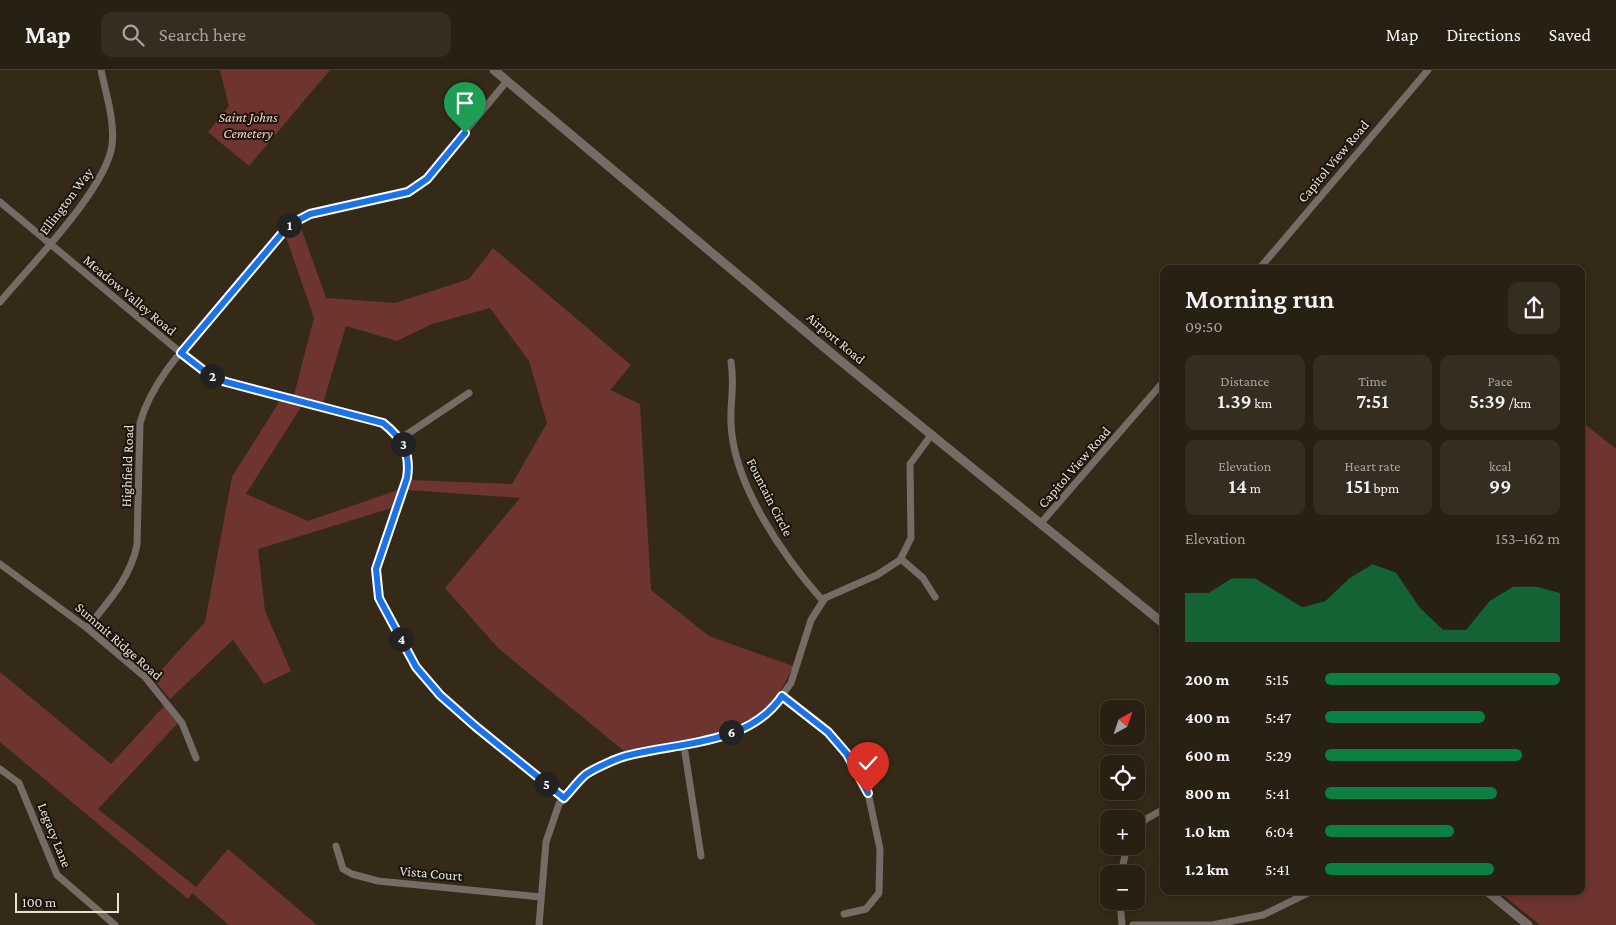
<!DOCTYPE html>
<meta charset="utf-8">
<style>
body{margin:0;font-family:"Crimson Pro",serif;background:#342d20;color:#f1f3f6;height:100vh;display:flex;flex-direction:column;font-size:19px;white-space:nowrap}
*{box-sizing:border-box;margin:0}
p{font-size:16px;color:#a5a39f}
.icon{flex:none;width:28px;height:28px;fill:none;stroke:currentColor;stroke-width:2;stroke-linecap:round;stroke-linejoin:round}
.map{position:relative;flex:1;overflow:hidden}
.drawer{position:absolute;left:1160px;top:195px;width:425px;height:630px;display:flex;flex-direction:column;background:#282012;border-radius:10px;box-shadow:0 2px 12px #0003,0 0 0 1px #443e32}
.drawer>*{flex:none}
.needle{width:32px;rotate:40deg}
.tools{position:absolute;left:1100px;top:630px;display:grid;gap:10px}
.tools a{display:grid;place-items:center;width:45px;height:45px;border-radius:10px;background:#282012;box-shadow:0 2px 12px #0003,0 0 0 1px #443e32;font-size:25px}
.scale{position:absolute;left:15px;bottom:12px;width:104px;box-sizing:border-box;padding-left:5px;border:2px solid #e8e1d6;border-top:0;font-size:14px;line-height:18px;white-space:nowrap;color:#e8e1d6;-webkit-text-stroke:4px #19140c;paint-order:stroke}
.pin{position:absolute;display:grid;place-items:center;width:42px;height:42px;color:#fff;margin:-51px -21px;border-radius:50% 50% 50% 0;rotate:-45deg;box-shadow:0 0 5px #0007}
.pin .icon{rotate:45deg}
.km{position:absolute;width:25px;height:25px;margin:-12px;border-radius:50%;background:#222;color:#fff;font-size:14px;line-height:25px;text-align:center}
.round{display:grid;place-items:center;flex:none;width:52px;height:52px;border-radius:10px;background:#342d20}
.head{display:flex;align-items:center;justify-content:space-between;height:85px;padding:0 25px}
h1{font-size:28px;font-weight:600;line-height:38px}
.stats{display:grid;grid-template-columns:repeat(3,1fr);gap:8px;height:85px;padding:5px 25px}
.stats div{display:grid;align-content:center;border-radius:10px;background:#342d20;text-align:center}
.stats b{font-size:21px;font-weight:600}
.stats small{font-size:14px;font-weight:400}
.stats p{font-size:14px}
.chart{height:140px;padding:10px 25px}
.chart p{display:flex;justify-content:space-between}
.chart svg{width:100%;height:90px;margin-top:5px;fill:#0b8043;opacity:.7}
ul{padding:0 25px;list-style:none;font-size:16px}
li{display:grid;grid-template-columns:80px 60px 1fr;align-items:center;height:38px}
li i{height:12px;border-radius:6px;background:#0b8043}
header{display:flex;align-items:center;gap:30px;box-sizing:border-box;height:70px;padding:0 25px;background:#282012;border-bottom:1px solid #443e32}
header strong{font-size:24px}
nav{display:flex;gap:28px;margin-inline-start:auto;font-size:18px}
.search{width:350px;height:45px;background:#342d20;display:flex;align-items:center;gap:12px;box-sizing:border-box;padding:0 18px;border-radius:10px;color:#a5a39f;font-size:19px}
.map>svg:first-child{display:block}
.green{fill:#6e3430}
.lines{fill:none;stroke-linecap:round;stroke-linejoin:round}
.minor{stroke:#766c66;stroke-width:7}
.tertiary{stroke:#766c66;stroke-width:9}
.route-casing{stroke:#fff;stroke-width:10}
.route{stroke:#1a73e8;stroke-width:6}
.labels{text-anchor:middle;stroke-width:4;stroke-linejoin:round;paint-order:stroke}
.park-label{font-size:14px;font-style:italic;fill:#facdc8;stroke:#19140c}
.street-label{font-size:14px;fill:#e8e1d6;stroke:#19140c}
</style>
<header>
<strong>Map</strong>
<div class="search"><svg class="icon" aria-label="search" viewBox="0 0 24 24"><circle cx="10" cy="10" r="6"/><path d="M15 15l6 6"/></svg>Search here</div>
<nav><a>Map</a><a>Directions</a><a>Saved</a></nav>
</header>
<div class="map">
<svg width="1616" height="855" viewBox="0 0 1616 855">
<rect width="100%" height="100%" fill="#352a18"/>
<!-- green -->
<path class="green" d="M220 0H330L249 96 208 62 229 36Z
M299 152 326 228 395 233 469 209 493 178 631 295 610 320 640 334 651 520 709 566 793 596C765 669 691 670 624 681L498 578 445 518 520 428 408 420 412 410 512 414 547 353 529 291 490 238 432 254 397 271 346 256 323 333 306 329 246 424 308 451 401 419 395 437 258 479 265 541 291 601 264 614 233 570 170 629 153 609 205 552 232 407 281 329 291 332 294 325 314 248 285 164Z
M1581 351 1616 379V855H1540L1498 821H1581Z
M0 602 111 694 165 635 178 653 98 739 196 817 228 779 317 855H229L192 823 188 829 0 672Z"/>
<g class="lines">
<!-- minor -->
<path class="minor" d="M0 132 181 283 212 307 383 353C402 368 411 383 407 408L376 499 379 528 416 597 440 625 475 656 564 728
M1259 199 1428 0
M0 232C30 196 107 118 112 75 115 51 106 24 101 0
M731 292C735 316 730 330 731 353 733 414 783 486 823 531
M400 369 469 323
M1041 453 1164 311
M901 489 923 508 935 527
M0 494 87 558 145 607 182 653 196 688
M87 558C108 532 130 509 137 475L140 353C153 307 190 272 220 237 243 209 265 181 289 155L311 144 408 122 420 116 507 11
M782 626 828 662 847 684 868 723 880 779 879 823 866 839 844 844
M684 676 701 786
M0 699 19 713 57 805 115 855
M1136 759 1146 749 1164 739
M336 776 343 799 352 804 378 811 541 827
M1121 804 1127 776
M1120 831 1122 855
M539 855 546 772 559 734 586 705 628 685 697 674 749 656 772 639 791 613 811 550 825 528 877 505 900 490 911 468 910 394 932 364
M1133 855H1209
M1212 855 1263 845 1312 821"/>
<!-- tertiary -->
<path class="tertiary" d="M494 0 837 288 1164 554
M1487 821 1528 855"/>
</g>
<g class="lines">
<defs>
<path id="route" d="M465 63 427 109 408 122 310 144 289 155 181 283 212 307 226 312 383 353C402 368 411 383 407 408L376 499 379 528 416 597 440 625 475 656 564 728C571 721 577 712 585 705 593 699 619 687 630 685 681 672 749 675 782 626L828 662 847 684 868 723"/>
</defs>
<!-- route casing -->
<use href="#route" class="route-casing"/>
<!-- route -->
<use href="#route" class="route"/>
</g>
<g class="labels">
<!-- park labels -->
<g class="park-label">
<text x="248" y="52">Saint Johns<tspan x="248" dy="16">Cemetery</tspan></text>
</g>
<!-- street labels -->
<g class="street-label">
<text transform="translate(1333 91) rotate(-50)" y="5">Capitol View Road</text>
<text transform="translate(66 131) rotate(-53)" y="5">Ellington Way</text>
<text transform="translate(130 225) rotate(40)" y="5">Meadow Valley Road</text>
<text transform="translate(836 268) rotate(40)" y="5">Airport Road</text>
<text transform="translate(127 396) rotate(-88)" y="5">Highfield Road</text>
<text transform="translate(1074 397) rotate(-49)" y="5">Capitol View Road</text>
<text transform="translate(770 427) rotate(63)" y="5">Fountain Circle</text>
<text transform="translate(119 571) rotate(41)" y="5">Summit Ridge Road</text>
<text transform="translate(55 765) rotate(68)" y="5">Legacy Lane</text>
<text transform="translate(431 803) rotate(5)" y="5">Vista Court</text>
</g>
</g>
</svg>
<div class="tools">
<a><svg class="needle" viewBox="-14 -14 28 28"><path d="M0-13l5 13h-10z" fill="#e53935"/><path d="M0 13l5-13h-10z" fill="#a5a39f"/></svg></a>
<a><svg class="icon" aria-label="locate" viewBox="0 0 24 24"><circle cx="12" cy="12" r="6"/><path d="M12 2v4M12 18v4M2 12h4M18 12h4"/></svg></a>
<a>+</a>
<a>−</a>
</div>
<div class="scale">100 m</div>
<div class="pin" style="left:465px;top:63px;background:#1e9e55"><svg class="icon" aria-label="arrive" viewBox="0 0 24 24"><path d="M6 21V4h12l-3 4 3 4H6"/></svg></div>
<div class="pin" style="left:868px;top:723px;background:#d93025"><svg class="icon" aria-label="check" viewBox="0 0 24 24"><path d="M5 12l5 5 9-10"/></svg></div>
<b class="km" style="left:289px;top:155px">1</b>
<b class="km" style="left:212px;top:306px">2</b>
<b class="km" style="left:403px;top:374px">3</b>
<b class="km" style="left:401px;top:569px">4</b>
<b class="km" style="left:546px;top:714px">5</b>
<b class="km" style="left:731px;top:662px">6</b>
<section class="drawer">
<div class="head"><div><h1>Morning run</h1><p>09:50</p></div><a class="round"><svg class="icon" aria-label="share" viewBox="0 0 24 24"><path d="M12 15V3M7 8l5-5 5 5M5 13v7h14v-7"/></svg></a></div>
<div class="stats">
<div><p>Distance</p><b>1.39<small> km</small></b></div>
<div><p>Time</p><b>7:51</b></div>
<div><p>Pace</p><b>5:39<small> /km</small></b></div>
</div>
<div class="stats">
<div><p>Elevation</p><b>14<small> m</small></b></div>
<div><p>Heart rate</p><b>151<small> bpm</small></b></div>
<div><p>kcal</p><b>99</b></div>
</div>
<div class="chart"><p><span>Elevation</span>153–162 m</p>
<svg viewBox="0 0 160 44" preserveAspectRatio="none"><path d="M0 44V20L10 20L20 13L30 13L40 20L50 27L60 24L70 13L80 6L90 10L100 27L110 38L120 38L130 24L140 17L150 17L160 20V44z"/></svg>
</div>
<ul>
<li><b>200 m</b>5:15<i style="width:100%"></i></li>
<li><b>400 m</b>5:47<i style="width:68%"></i></li>
<li><b>600 m</b>5:29<i style="width:84%"></i></li>
<li><b>800 m</b>5:41<i style="width:73%"></i></li>
<li><b>1.0 km</b>6:04<i style="width:55%"></i></li>
<li><b>1.2 km</b>5:41<i style="width:72%"></i></li>
</ul>
</section>
</div>
